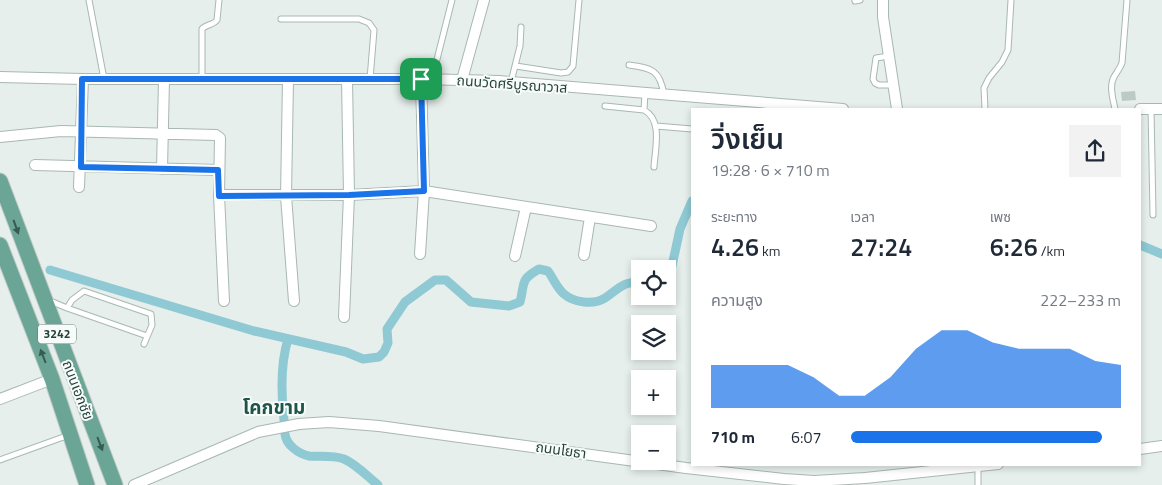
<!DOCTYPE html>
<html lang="th">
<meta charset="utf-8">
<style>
body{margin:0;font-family:"Titillium Web","Noto Sans Thai",sans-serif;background:#f2f2f3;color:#1f2937;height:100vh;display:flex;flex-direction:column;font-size:19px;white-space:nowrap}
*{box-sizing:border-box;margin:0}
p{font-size:16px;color:#747a83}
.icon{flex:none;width:28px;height:28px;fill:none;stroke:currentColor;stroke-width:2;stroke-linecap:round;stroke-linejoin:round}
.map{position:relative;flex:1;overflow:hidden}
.sheet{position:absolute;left:691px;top:108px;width:450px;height:358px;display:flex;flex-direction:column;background:#fff;border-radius:0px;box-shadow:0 2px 8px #0003}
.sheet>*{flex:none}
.tools{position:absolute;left:631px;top:260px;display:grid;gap:10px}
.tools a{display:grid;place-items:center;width:45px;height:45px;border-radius:0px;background:#fff;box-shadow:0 2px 8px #0003;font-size:25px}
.pin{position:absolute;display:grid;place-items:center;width:42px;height:42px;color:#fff;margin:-21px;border-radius:10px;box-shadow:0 2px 8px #0006}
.round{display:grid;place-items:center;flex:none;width:52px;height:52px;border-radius:0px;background:#f2f2f3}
.summary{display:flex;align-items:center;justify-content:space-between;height:85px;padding:0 20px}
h1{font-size:28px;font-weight:600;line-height:38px}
.figures{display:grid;grid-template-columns:repeat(3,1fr);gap:8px;height:85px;padding:5px 20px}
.figures div{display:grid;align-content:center}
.figures b{font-size:25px;font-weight:600}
.figures small{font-size:14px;font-weight:400}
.figures p{font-size:14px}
.chart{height:140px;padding:10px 20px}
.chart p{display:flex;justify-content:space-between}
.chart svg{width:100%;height:90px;margin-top:5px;fill:#1a73e8;opacity:.7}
ul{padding:0 20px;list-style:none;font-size:16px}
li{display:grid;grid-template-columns:80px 60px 1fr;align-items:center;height:38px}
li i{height:12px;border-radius:6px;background:#1a73e8}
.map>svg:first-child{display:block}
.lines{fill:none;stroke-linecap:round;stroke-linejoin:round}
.canal{stroke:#8ec9d4;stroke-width:9}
.building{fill:#bbcac4}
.service-casing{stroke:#a8b8b2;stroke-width:7}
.minor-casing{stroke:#a8b8b2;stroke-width:12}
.primary-casing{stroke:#c2cac8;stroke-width:17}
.service{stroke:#fff;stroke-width:5}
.minor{stroke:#fff;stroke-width:10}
.primary{stroke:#6aa596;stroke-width:15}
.oneway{fill:#365b51}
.route-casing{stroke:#fff;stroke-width:10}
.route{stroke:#1a73e8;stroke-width:6}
.labels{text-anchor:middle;stroke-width:4;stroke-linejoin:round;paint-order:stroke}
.shield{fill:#f7fbf9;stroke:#637a73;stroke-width:1}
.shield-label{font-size:12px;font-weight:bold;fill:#24423a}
.street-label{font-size:14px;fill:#24423a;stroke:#f7fbf9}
.district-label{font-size:19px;font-weight:bold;fill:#1f5548;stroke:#f7fbf9}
</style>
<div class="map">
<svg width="1162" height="485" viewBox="0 0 1162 485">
<rect width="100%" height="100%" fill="#e6efeb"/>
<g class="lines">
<!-- canal -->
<path class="canal" d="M1140 245 1162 254
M50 270 254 331 346 352 363 359 379 357 384 352 388 343 387 329 405 302 435 280H446L471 302 509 306 520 302C525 282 520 280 539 269L548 271C553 278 557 288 564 294 574 303 594 305 605 298 619 289 621 282 640 282
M668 272 672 266 680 229 692 201
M284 420C281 393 280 365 288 339
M285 434C286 445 299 454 309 456 321 457 332 455 344 459 356 464 368 477 378 485"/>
</g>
<!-- building -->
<path class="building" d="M1135 91 1136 100 1122 101 1121 92Z"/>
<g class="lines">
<defs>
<path id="service" d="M89 0 104 79
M855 1 860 0
M281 19H359L369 23 374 30 370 79
M889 56 876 58 873 79 875 83 879 85H893
M629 65C652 68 660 70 664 95
M516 66 561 73 568 72 573 66 579 0
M202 79V29C206 24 214 25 217 20L219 0
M432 79 452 0
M511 82 520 46 521 27
M645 93 644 110C663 120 655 149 654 167
M605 106 644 110
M985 109 984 88 989 78 1002 62 1008 50 1011 0
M1115 109C1113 99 1109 86 1114 77 1117 72 1120 68 1122 63L1127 0
M1151 109 1153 215
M656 126 692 129
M48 300 67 308 72 300 84 291 151 314 152 325 144 344
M67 308 147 336
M0 460 69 435
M978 466V485"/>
<path id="minor" d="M883 0V17L897 109
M0 77 83 79H421L499 81 843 109
M288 79 286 196 294 301
M462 80 484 0
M1140 109H1162
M0 137 61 131 216 135 220 138 219 195 224 301
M35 165 218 170
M162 169 164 79
M79 187 83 79
M219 195H349L424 191 651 226
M420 254 424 191 421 79
M584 255 590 217
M515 256 526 207
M344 317 349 195 347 79
M0 399 52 379
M1140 449 1162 446
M134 485 258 432 299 424 329 422 379 426 686 468 784 479 814 481 865 478 998 464"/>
<path id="primary" d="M0 181 115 485
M0 245 52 379 87 485"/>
</defs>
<!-- service casing -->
<use href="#service" class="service-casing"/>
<!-- minor casing -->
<use href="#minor" class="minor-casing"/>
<!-- primary casing -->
<use href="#primary" class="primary-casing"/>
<!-- service -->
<use href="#service" class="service"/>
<!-- minor -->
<use href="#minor" class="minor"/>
<!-- primary -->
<use href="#primary" class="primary"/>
</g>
<!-- one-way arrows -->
<defs><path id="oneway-solid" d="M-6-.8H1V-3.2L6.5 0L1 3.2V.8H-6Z" transform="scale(1.25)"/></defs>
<g class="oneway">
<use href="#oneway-solid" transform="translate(16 227) rotate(70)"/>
<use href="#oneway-solid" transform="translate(43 356) rotate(-111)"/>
<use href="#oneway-solid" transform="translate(100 444) rotate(69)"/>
</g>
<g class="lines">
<defs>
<path id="route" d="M82 79H421L424 191 349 195 219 196 218 170 81 167Z"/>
</defs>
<!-- route casing -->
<use href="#route" class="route-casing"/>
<!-- route -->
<use href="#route" class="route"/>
</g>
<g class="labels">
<!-- shield labels -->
<rect class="shield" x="38" y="324.5" width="38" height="19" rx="4"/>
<g class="shield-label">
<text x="57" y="338">3242</text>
</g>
<!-- street labels -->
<g class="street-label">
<text transform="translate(512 84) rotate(4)" y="5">ถนนวัดศรีบูรณาวาส</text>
<text transform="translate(78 390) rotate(69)" y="5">ถนนเอกชัย</text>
<text transform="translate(561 450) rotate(8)" y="5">ถนนโยธา</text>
</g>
<!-- district labels -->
<g class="district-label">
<text x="274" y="414">โคกขาม</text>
</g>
</g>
</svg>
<div class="tools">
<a><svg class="icon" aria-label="locate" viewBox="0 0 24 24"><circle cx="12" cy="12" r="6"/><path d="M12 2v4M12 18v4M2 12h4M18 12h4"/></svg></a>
<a><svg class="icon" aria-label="layers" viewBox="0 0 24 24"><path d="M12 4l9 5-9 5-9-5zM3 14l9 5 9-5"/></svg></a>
<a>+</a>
<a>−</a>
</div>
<div class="pin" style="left:421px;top:79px;background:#1e9e55"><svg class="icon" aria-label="arrive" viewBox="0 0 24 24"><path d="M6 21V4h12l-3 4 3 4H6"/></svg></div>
<section class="sheet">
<div class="summary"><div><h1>วิ่งเย็น</h1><p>19:28 · 6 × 710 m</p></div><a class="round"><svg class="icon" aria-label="share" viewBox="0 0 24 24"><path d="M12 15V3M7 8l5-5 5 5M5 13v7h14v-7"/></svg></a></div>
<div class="figures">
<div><p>ระยะทาง</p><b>4.26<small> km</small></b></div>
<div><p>เวลา</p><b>27:24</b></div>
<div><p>เพซ</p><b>6:26<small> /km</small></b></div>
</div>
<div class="chart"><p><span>ความสูง</span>222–233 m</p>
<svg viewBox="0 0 160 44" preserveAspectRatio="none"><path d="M0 44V23L10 23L20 23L30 23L40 29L50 38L60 38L70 29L80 15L90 6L100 6L110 12L120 15L130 15L140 15L150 21L160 23V44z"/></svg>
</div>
<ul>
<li><b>710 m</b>6:07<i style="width:93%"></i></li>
</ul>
</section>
</div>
